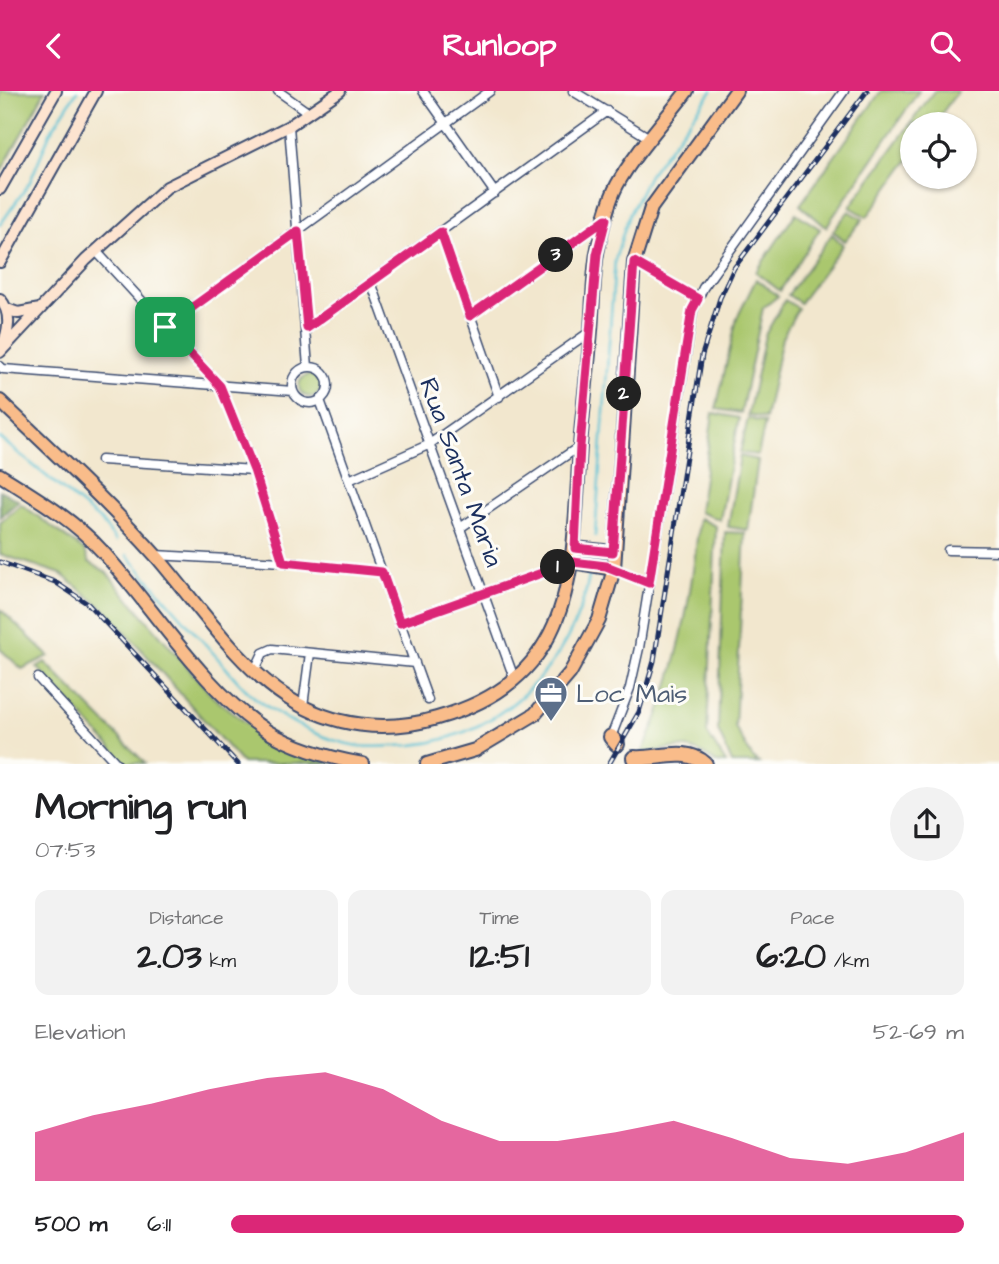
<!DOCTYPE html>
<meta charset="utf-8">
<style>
body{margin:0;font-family:"Architects Daughter",sans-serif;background:#f2f2f2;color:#202124;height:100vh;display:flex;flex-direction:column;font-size:26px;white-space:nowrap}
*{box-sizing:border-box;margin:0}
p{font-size:23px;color:#757577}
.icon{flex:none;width:38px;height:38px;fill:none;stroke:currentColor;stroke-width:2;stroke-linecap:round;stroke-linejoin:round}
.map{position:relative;height:673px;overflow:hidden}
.side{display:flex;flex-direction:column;background:#fff;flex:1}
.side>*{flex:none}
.buttons{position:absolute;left:900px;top:21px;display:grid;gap:14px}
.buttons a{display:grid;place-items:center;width:77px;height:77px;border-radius:50%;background:#fff;box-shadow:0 2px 5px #0004;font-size:35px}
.pin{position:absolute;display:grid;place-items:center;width:60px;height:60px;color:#fff;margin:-30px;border-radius:14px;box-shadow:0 4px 10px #0006}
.km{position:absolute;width:35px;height:35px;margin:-18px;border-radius:50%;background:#222;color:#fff;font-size:19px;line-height:35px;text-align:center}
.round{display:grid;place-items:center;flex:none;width:74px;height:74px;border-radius:37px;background:#f2f2f2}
.head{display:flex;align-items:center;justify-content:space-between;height:119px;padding:0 35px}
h1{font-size:38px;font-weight:800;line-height:52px}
.figures{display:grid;grid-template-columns:repeat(3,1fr);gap:10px;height:119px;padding:7px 35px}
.figures div{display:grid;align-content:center;border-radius:14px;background:#f2f2f2;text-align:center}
.figures b{font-size:35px;font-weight:800}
.figures small{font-size:19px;font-weight:400}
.figures p{font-size:19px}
.chart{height:196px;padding:14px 35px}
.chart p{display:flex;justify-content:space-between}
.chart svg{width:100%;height:126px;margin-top:7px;fill:#db2777;opacity:.7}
ul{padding:0 35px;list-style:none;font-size:23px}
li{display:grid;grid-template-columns:112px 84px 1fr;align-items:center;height:52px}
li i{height:18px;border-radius:9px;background:#db2777}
header{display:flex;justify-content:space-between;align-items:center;height:91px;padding:0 35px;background:#db2777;color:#fff;font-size:32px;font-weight:800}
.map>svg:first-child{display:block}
.green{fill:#aac76e;stroke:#627b66;stroke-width:2}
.forest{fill:#87ac61;stroke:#516e60;stroke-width:2}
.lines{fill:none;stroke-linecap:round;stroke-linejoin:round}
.stream{stroke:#55bfd2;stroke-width:2.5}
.street-casing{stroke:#3b4b6f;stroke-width:11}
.secondary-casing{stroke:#3b4b6f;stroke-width:14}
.primary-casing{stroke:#3b4b6f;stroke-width:16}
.highway-casing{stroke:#3b4b6f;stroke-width:18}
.street{stroke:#fff;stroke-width:8}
.secondary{stroke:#fde4d0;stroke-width:10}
.primary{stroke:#f9bc8a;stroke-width:12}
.highway{stroke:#f9bc8a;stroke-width:14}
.rail-casing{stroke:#1b2f5e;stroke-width:5}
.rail{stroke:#fdfcf7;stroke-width:2.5;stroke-dasharray:8;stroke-linecap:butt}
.route-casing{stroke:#fff;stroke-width:14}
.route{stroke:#db2777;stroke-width:9}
.labels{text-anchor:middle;stroke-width:6;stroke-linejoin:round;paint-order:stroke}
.street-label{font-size:26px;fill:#1b2f5e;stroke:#fdfcf7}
.service-label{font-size:26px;fill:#4e5e75;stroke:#fdfcf7;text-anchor:start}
</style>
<header><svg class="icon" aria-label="back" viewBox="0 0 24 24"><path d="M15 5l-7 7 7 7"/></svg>Runloop<svg class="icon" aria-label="search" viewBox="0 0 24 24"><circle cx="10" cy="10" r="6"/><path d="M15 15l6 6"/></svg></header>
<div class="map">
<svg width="999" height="673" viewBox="0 0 999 673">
<rect width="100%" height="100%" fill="#fdfcf7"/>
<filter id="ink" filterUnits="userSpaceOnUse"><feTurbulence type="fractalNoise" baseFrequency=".0143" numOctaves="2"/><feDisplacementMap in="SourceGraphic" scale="14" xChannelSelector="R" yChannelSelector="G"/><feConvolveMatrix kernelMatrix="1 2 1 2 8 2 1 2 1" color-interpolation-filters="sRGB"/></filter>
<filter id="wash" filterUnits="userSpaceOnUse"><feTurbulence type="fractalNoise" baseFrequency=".00686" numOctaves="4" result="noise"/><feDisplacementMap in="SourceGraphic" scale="28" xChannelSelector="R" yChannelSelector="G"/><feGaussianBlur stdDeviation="1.57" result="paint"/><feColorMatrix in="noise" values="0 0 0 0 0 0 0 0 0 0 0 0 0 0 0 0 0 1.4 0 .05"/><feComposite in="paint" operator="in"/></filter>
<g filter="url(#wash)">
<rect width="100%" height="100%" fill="#f2e7ce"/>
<!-- green -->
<path class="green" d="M0 0H45L0 82Z
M881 0H919L826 136 800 114Z
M934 0H958L934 33H912V64L867 126 850 116Z
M849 120 863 128 845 150 833 140Z
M796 122 820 138 780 200 756 181Z
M832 143 843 154 800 212 788 204Z
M756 188 778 205 763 217 741 322 716 318 737 227Z
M785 209 798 217 782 247 765 328 748 324 765 244Z
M299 295a11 11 0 1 1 22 0a11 11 0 1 1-22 0Z
M713 322 739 327 720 429 699 421Z
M748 327 765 332 758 364 740 362Z
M740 365 758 369 748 439 728 436Z
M21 413 85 460 89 471 106 481 213 606 275 654 333 672H242L108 521 61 483 0 463V432Z
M699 427 716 435 707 642 726 672H716C690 649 671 656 641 664 676 592 692 506 699 427Z
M725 441 745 442 735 636 752 666 759 672H732L718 639Z
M0 518 49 565 22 578 0 558Z
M45 571 145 672H125L37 576Z"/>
<!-- forest -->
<path class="forest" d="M0 399 19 410 0 426Z"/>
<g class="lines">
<!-- stream -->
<path class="stream" d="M0 134 30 91 50 42 77 0
M0 347 101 430 116 450
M595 445 615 169 628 126 649 84 712 0
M127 464C156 497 185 530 214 563 228 578 241 597 258 609 288 631 322 649 358 655 369 657 383 655 395 655 494 654 574 576 590 481"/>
</g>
</g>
<g filter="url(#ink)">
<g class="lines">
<defs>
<path id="street" d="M278 0 309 22
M423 0 495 102
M573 0 651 48
M289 35 308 276
M441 141 499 306
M96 160 220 295 254 379 283 471
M634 171 698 208
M371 191 514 587
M470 225 604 130
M165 236 490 0
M307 237 607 20
M0 275 3 278 293 300
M292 294a18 18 0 1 1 36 0a18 18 0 1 1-36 0Z
M320 309 428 609
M101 369 254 379
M349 389 428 354 591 240
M460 437 580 355
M948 459 999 460
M155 464 283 471 382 481
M614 478 649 492
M400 532 573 471
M254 581 263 562 272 558 415 572
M38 587 117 673
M303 615 310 562
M611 646 630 597 639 557 693 219 703 197 844 0"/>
<path id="secondary" d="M0 98 56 0
M0 171 96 0
M0 208C13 223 8 241 2 257
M7 218 18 222 40 218
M0 261 86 169 167 96 289 35 340 0"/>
<path id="primary" d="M0 310C53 361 107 410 156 465 196 511 237 574 288 607 333 636 386 642 437 627 580 587 572 476 580 355 583 317 588 278 591 239 593 214 593 187 597 162 601 141 607 113 617 94 633 64 666 28 687 0
M0 384C35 406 74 429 102 460 153 516 204 600 267 640 296 658 330 667 363 673
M575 457 613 461
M573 471 614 478
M427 673 475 659 535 623 570 582 599 529 614 478 634 171 651 117 736 0"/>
<path id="highway" d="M611 646 617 653
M634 667C657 669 686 655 705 673"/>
</defs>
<!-- street casing -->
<use href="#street" class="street-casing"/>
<!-- secondary casing -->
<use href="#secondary" class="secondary-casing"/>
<!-- primary casing -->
<use href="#primary" class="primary-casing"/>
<!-- highway casing -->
<use href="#highway" class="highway-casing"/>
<!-- street -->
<use href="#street" class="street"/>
<!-- secondary -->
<use href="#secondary" class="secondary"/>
<!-- primary -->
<use href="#primary" class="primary"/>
<!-- highway -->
<use href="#highway" class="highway"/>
<defs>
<path id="rail" d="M0 471 55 491 88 513 238 673
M609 673 639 621 654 570 702 264 720 207 734 177 867 0"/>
</defs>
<!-- rail casing -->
<use href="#rail" class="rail-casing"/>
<!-- rail -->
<use href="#rail" class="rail"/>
</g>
</g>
<g class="lines" filter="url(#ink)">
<defs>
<path id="route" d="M606 128 597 163 580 355 575 457 613 461 634 171 698 208 692 219 649 492 606 475 573 471 400 532 382 481 283 471 254 379 220 295 165 236 298 140 307 237 441 141 470 225Z"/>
</defs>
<!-- route casing -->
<use href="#route" class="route-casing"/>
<!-- route -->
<use href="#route" class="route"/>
</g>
<!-- icons -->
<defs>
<symbol id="office-pin" viewBox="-11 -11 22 30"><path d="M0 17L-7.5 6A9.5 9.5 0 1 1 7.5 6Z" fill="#5c6f8a" stroke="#fdfcf7"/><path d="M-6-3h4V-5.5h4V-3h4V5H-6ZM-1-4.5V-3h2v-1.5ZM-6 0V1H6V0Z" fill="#fff"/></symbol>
</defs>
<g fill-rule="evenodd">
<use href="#office-pin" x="532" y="583" width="38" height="52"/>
</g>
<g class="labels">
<!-- street labels -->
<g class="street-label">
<text transform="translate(462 381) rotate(70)" y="9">Rua Santa Maria</text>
</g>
<!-- service labels -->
<g class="service-label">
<text x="576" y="611">Loc Mais</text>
</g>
</g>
</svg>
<div class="buttons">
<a><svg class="icon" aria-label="locate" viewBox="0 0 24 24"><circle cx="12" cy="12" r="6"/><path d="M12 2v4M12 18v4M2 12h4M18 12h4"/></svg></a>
</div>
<div class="pin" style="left:165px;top:236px;background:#1e9e55"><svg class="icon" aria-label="arrive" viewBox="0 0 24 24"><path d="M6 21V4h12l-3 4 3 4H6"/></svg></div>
<b class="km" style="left:558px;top:476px">1</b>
<b class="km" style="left:624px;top:303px">2</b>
<b class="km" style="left:556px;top:164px">3</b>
</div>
<section class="side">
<div class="head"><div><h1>Morning run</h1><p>07:53</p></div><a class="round"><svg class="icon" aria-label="share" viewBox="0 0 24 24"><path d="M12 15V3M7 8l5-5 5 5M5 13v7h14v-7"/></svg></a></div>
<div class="figures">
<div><p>Distance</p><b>2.03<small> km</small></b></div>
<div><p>Time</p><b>12:51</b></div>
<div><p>Pace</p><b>6:20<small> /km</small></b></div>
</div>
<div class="chart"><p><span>Elevation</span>52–69 m</p>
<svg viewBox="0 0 160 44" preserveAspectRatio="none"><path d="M0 44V27L10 21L20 17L30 12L40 8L50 6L60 12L70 23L80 30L90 30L100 27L110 23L120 29L130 36L140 38L150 34L160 27V44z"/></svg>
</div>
<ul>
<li><b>500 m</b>6:11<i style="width:100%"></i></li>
</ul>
</section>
